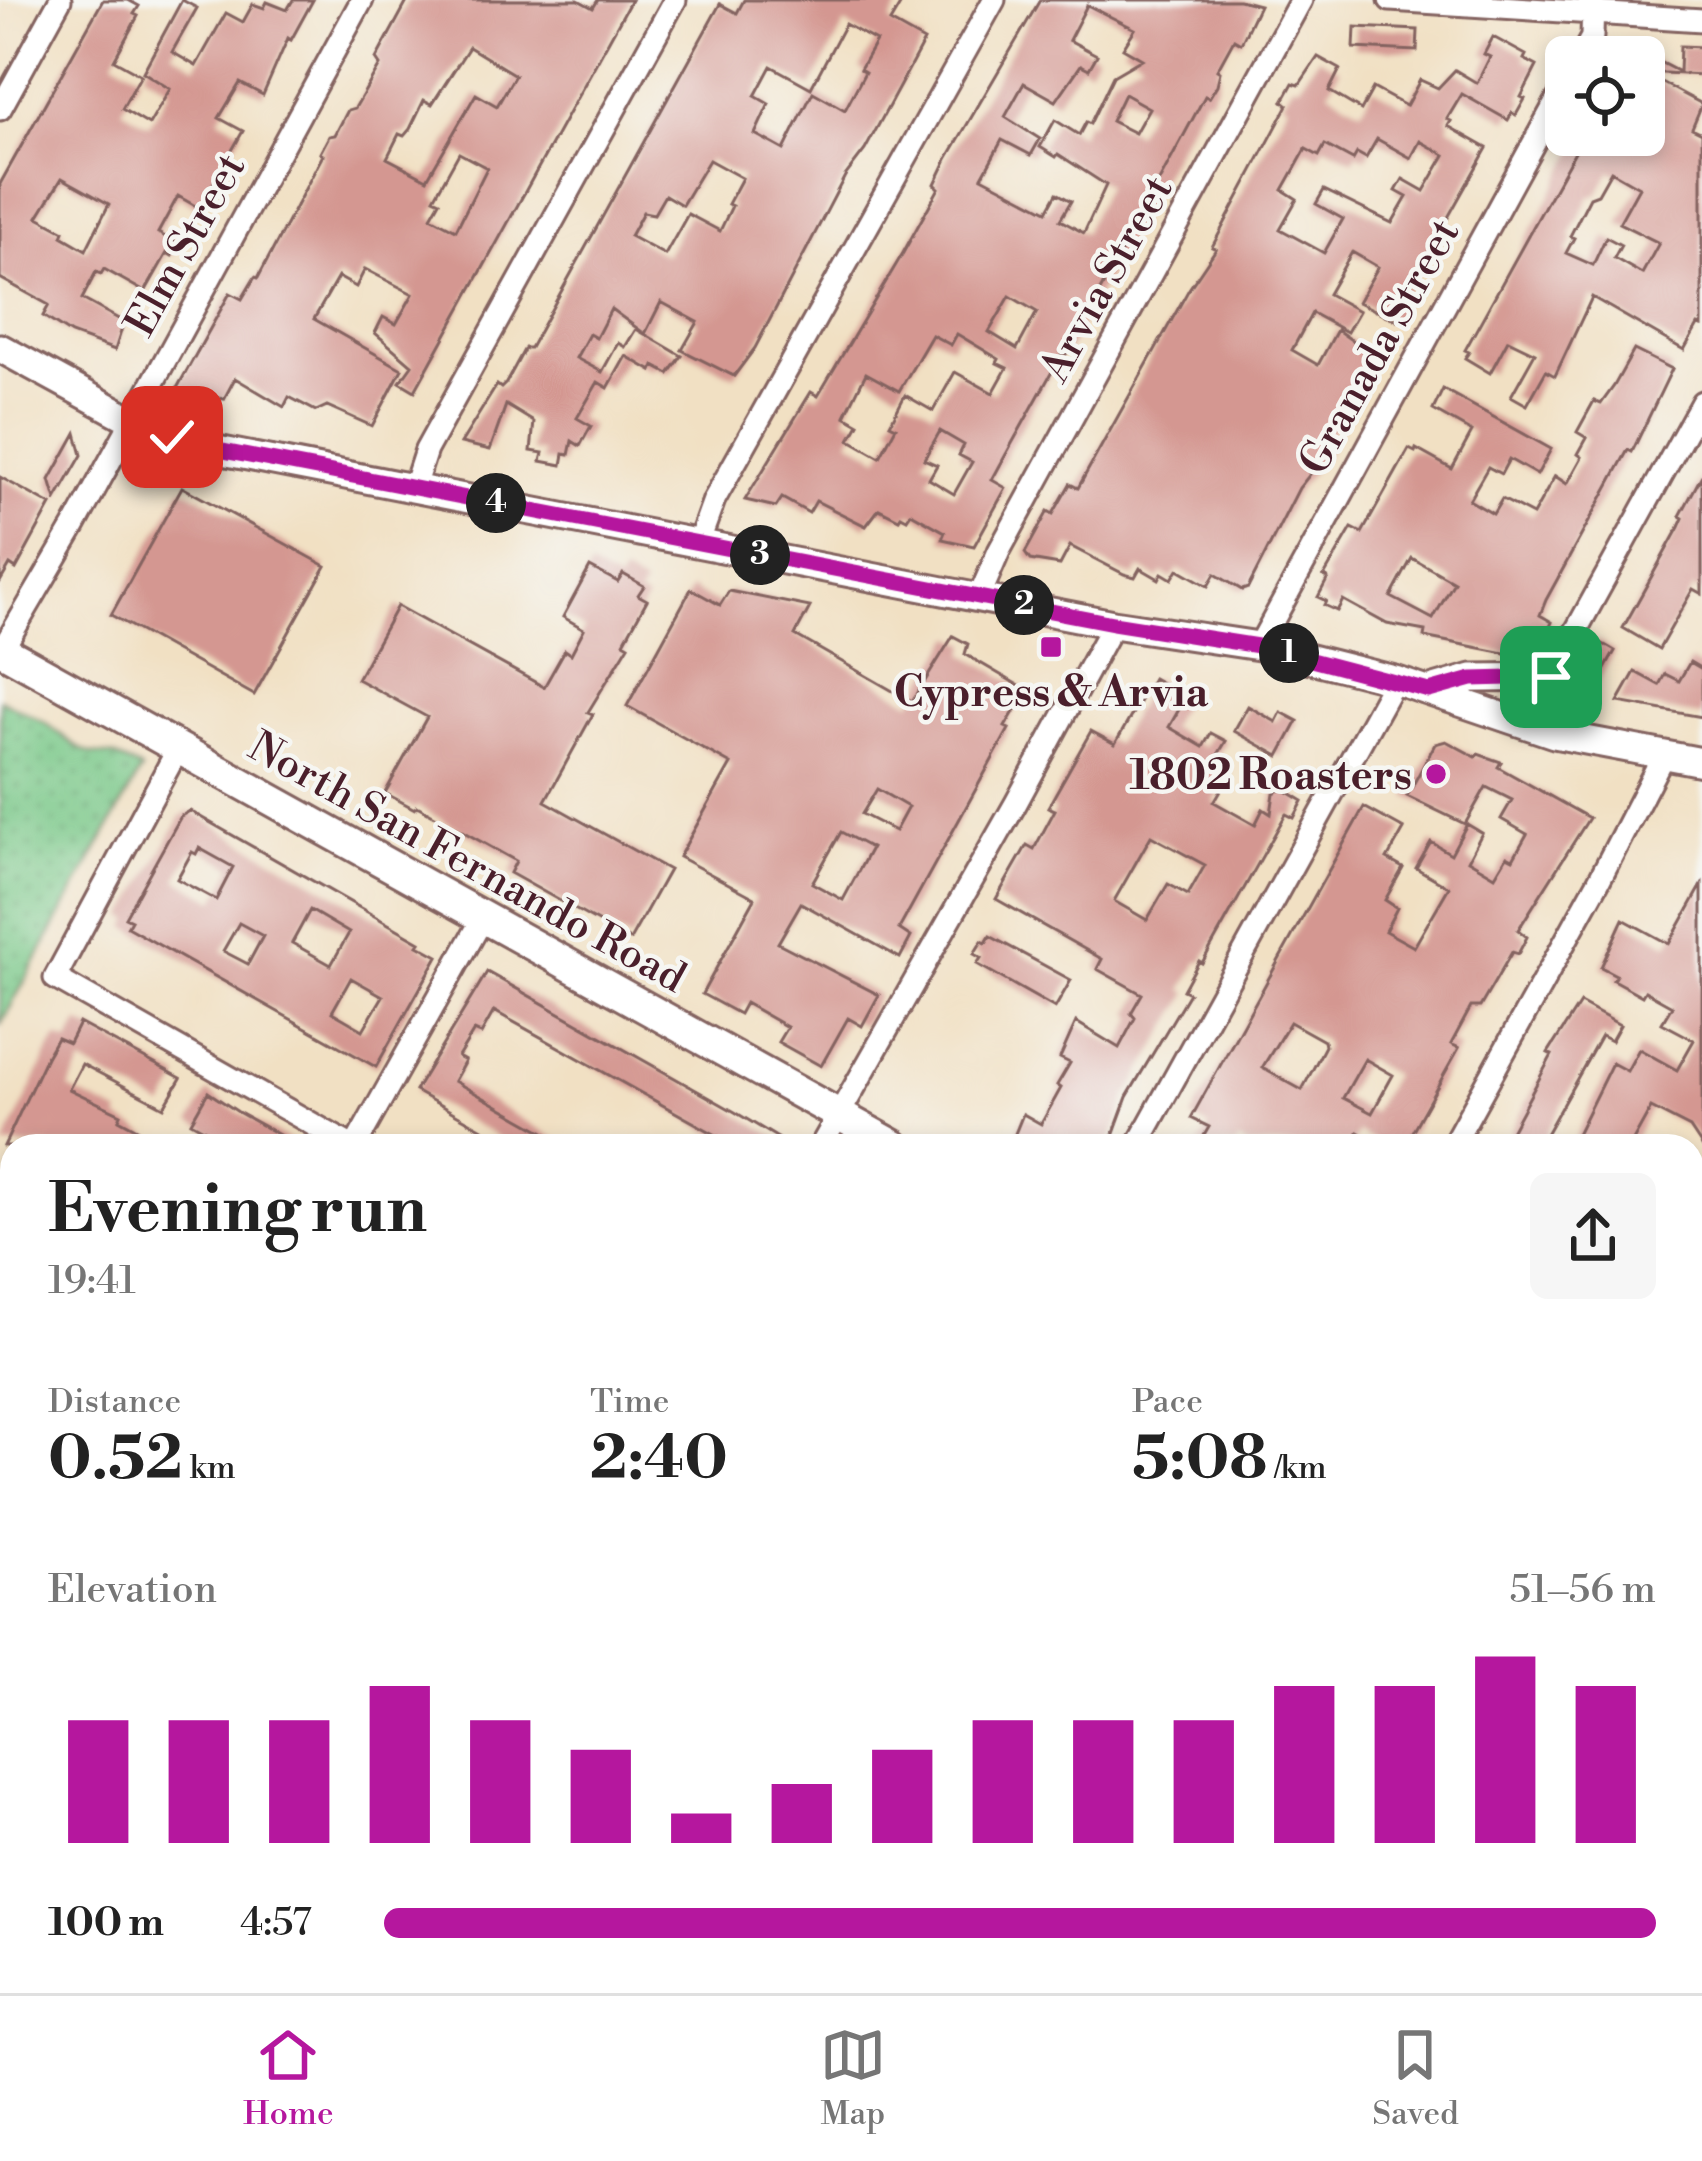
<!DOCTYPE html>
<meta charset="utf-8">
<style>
body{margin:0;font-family:"Libre Bodoni",serif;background:#f6f6f6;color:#222;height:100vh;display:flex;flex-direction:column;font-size:45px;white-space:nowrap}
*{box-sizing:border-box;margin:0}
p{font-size:39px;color:#767676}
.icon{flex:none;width:66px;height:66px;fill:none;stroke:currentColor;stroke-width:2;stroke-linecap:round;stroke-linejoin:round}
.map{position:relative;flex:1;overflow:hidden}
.panel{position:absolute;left:0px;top:1134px;width:1704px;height:861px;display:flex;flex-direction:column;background:#fff;border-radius:36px 36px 0 0;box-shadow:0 6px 18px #0003}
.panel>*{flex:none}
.buttons{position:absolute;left:1545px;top:36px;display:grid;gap:24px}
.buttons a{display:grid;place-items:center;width:120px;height:120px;border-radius:18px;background:#fff;box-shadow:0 6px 18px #0003;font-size:60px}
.pin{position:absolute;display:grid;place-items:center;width:102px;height:102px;color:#fff;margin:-51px;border-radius:24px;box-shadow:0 6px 18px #0006}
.km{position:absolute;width:60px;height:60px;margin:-30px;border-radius:50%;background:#222;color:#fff;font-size:33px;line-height:60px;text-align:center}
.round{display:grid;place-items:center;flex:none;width:126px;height:126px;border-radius:18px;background:#f6f6f6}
.head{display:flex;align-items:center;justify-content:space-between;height:204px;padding:0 48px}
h1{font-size:66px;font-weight:800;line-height:90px}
.figures{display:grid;grid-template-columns:repeat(3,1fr);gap:18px;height:204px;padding:12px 48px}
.figures div{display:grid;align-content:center}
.figures b{font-size:60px;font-weight:800}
.figures small{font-size:33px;font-weight:400}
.figures p{font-size:33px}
.chart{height:336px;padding:24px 48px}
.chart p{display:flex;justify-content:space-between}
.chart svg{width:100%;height:216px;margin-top:12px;stroke:#b5179e;stroke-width:6}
ul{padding:0 48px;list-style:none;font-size:39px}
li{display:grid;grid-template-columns:192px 144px 1fr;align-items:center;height:90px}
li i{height:30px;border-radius:15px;background:#b5179e}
.tabs{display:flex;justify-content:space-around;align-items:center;height:168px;border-top:3px solid #e0e0e0;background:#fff;font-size:33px;color:#767676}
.tabs a{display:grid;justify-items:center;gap:6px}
.tabs .active{color:#b5179e}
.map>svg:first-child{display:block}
.industrial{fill:url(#industrial-furrows)}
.park{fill:url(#park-dots);stroke:#62745a;stroke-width:3}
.water{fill:url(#water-rules);stroke:#5a6886;stroke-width:3}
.building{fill:#d49791;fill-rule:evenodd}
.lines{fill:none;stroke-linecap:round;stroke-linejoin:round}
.street-casing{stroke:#846360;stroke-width:27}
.secondary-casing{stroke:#846360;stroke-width:33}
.primary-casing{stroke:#846360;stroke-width:36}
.street{stroke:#fff;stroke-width:21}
.secondary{stroke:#fff;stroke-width:27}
.primary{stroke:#fff;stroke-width:30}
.rail-casing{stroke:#4a1f2b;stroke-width:10}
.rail{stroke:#f6f6f2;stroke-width:6;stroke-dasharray:18;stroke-linecap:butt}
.route-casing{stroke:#fff;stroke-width:24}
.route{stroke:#b5179e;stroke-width:15}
.poi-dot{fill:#b5179e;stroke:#f6f6f2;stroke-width:4.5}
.labels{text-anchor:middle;stroke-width:9;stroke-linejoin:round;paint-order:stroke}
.street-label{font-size:42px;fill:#4a1f2b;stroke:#f6f6f2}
.poi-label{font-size:42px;font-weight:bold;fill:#4a1f2b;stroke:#f6f6f2}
</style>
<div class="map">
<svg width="1702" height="1993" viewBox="0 0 1702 1993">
<defs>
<pattern id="industrial-furrows" width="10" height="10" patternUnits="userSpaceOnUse" patternTransform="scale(3)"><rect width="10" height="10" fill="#d1c0bc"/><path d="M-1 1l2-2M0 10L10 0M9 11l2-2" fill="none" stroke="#b5a5a2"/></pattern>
<pattern id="park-dots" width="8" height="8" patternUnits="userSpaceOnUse" patternTransform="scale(3)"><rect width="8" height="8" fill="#79c888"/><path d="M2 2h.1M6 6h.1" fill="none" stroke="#6aab76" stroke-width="1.8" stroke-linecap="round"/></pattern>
<pattern id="water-rules" width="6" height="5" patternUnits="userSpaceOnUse" patternTransform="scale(3)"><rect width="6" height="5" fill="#69b2e1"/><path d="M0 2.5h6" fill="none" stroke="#5890b7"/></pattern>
</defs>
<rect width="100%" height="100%" fill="#f6f6f2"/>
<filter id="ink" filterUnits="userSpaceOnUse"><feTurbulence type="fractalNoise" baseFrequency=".00833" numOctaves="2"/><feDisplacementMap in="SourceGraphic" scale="24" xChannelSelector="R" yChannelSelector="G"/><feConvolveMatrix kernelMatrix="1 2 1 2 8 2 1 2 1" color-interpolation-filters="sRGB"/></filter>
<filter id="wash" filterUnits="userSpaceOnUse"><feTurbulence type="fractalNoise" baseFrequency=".004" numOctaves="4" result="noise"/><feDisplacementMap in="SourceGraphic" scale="48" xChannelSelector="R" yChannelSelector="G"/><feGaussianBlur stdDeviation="2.7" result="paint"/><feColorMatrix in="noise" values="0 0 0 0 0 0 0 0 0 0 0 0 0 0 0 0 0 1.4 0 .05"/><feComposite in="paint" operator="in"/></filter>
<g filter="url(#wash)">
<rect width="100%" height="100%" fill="#f1e0c3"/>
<!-- industrial -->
<path class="industrial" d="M329 1983H393L390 1993H295Z"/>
<!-- park -->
<path class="park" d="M0 699 44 722 77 747 92 754 114 756 141 770 0 1026Z"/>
<!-- water -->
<path class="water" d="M12 1762V1983H213L183 1993H0V1766Z
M1692 1910 1702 1916V1993H1243L1220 1983H1692Z"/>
<g id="blocks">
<!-- building -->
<path class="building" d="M103 0H128L139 6 134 14 138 16 114 60 141 75 122 109 149 125 170 89 143 72 182 0 197 8 172 52 196 66 226 13 243 22 253 4 264 8 267 2 287 10 293 0H313L291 40 288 38 263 95 240 83 219 118 243 131 199 208 178 196 158 233 179 244 172 256 167 253 145 292 104 269 101 274 96 272 82 299 124 322 115 350 71 334 43 316 49 305 0 278V184ZM62 178 109 204 86 250 62 236 64 231 38 217Z
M408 0H578L593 8 598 0H631L415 391 400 382 412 365 375 333 383 317 396 324 413 294 365 269 356 287 338 277 314 319 402 369 372 426 327 406 316 411 289 397 284 407 235 378 224 399 176 390 230 293 242 299 255 277 258 278 323 155 320 153 329 136 335 135 348 110 355 108 380 65 376 59ZM469 47 515 75 497 106 476 94 427 179 387 158 399 134 404 136 410 129 424 100 432 104ZM459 153 487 168 456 230 431 217 440 201 434 198Z
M744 0H903L890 22 924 41 865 150 845 176 755 348 734 376 682 350 698 322 661 302 645 334 611 309 596 338 589 334 576 358 602 372 618 343 625 347 636 329 682 356 669 374 654 366 652 371 626 356 608 388 598 382 577 418 591 426 580 446 572 441 569 455 564 454 562 465 541 461 543 453 531 451 534 422 506 405 490 450 461 443 497 385 501 388 506 383 525 348H530L720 4 737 13ZM845 24 876 41 860 69 865 72 845 110 813 92 784 150 755 134 769 104 755 96 771 66 811 88ZM709 160 742 178 728 204 732 206 720 231 688 214 665 255 630 236 643 212 654 214 665 195 682 205Z
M1040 0H1239L1259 5 1241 43 1234 39 1217 70 1220 72 1217 85 1209 98 1205 96 1066 354 1063 352 1010 447 992 480 1006 488 974 546 942 539 945 532 911 513 907 519 901 516 899 519 879 509 866 526 816 501 809 513 782 498 776 507 745 500 811 392 818 396 903 253 939 188 935 184 947 159ZM1087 5 1135 29 1123 48 1142 59 1113 76 1090 124 1086 122 1079 135 1055 120 1040 147 1056 157 1058 154 1106 185 1084 233 1060 220 1071 201 1057 193 1047 211 982 177 1002 140 1031 155 1040 139 1005 117 1024 83 1056 101 1081 65 1089 69 1097 55 1069 40ZM1124 94 1149 108 1135 133 1111 121ZM1010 296 1037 312 1017 349 989 332ZM957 334 999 359 997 363 1007 368 993 393 955 372 933 411 905 395 890 424 896 427 880 457 850 440 859 424 845 416 866 373 899 391 932 335 951 345ZM940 431 964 445 959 455 972 462 954 494 929 479 937 465 924 459Z
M1355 27 1418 30 1417 51 1354 48Z
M1493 37 1526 55 1524 59 1537 66 1521 97 1525 99 1516 115 1512 113 1508 120 1462 94 1447 119 1451 121 1448 126 1487 148 1405 294 1396 320 1358 302 1378 267 1352 252 1328 294 1359 311 1347 332 1312 313 1292 350 1318 365 1337 330 1373 355 1360 380 1363 382 1328 438 1334 441 1327 453 1299 488 1248 588 1242 590 1215 574 1208 586 1178 569 1172 579 1162 573 1159 579 1140 568 1135 577 1124 574 1070 546 1060 565 1030 560 1025 553 1048 511 1053 514 1070 484 1078 488 1189 289 1216 249 1212 247 1288 105 1283 101 1293 83 1299 85 1318 57 1340 69 1329 91 1361 110 1373 88 1406 106 1420 80 1438 88 1455 70 1477 83 1490 57 1484 54ZM1377 139 1411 158 1420 141 1445 155 1424 191 1403 179 1396 191 1407 197 1392 223 1324 190 1316 204 1343 219 1324 253 1280 229 1297 199 1283 190 1306 149 1319 156 1325 145 1353 160 1357 153 1366 158Z
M1680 46 1702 47V75L1644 72V54L1679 72Z
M1644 73 1702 104 1692 128 1702 133V326L1698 325 1684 350 1592 297 1555 376 1546 371 1527 405 1511 396 1535 353 1508 340 1490 373 1465 358 1469 352 1465 350 1584 135H1644ZM1611 171 1639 187 1619 223 1659 243 1642 274 1614 258 1621 245 1606 237 1593 265 1566 253 1574 238 1570 236 1590 197 1598 194Z
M1634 350 1672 369 1632 452 1628 450 1546 600 1540 615 1552 622 1538 654 1530 658 1424 637 1425 631 1387 624 1343 600 1337 611 1324 605 1326 601 1318 597 1328 578 1324 576 1352 528 1362 533 1409 449 1415 452 1416 449 1452 469 1472 432 1433 410 1443 389 1551 449 1537 475 1509 459 1501 474 1488 467 1469 500 1493 514 1502 499 1533 515 1555 476 1567 484 1582 457 1578 454 1587 438 1577 432 1594 401 1601 404 1614 386ZM1412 558 1454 582 1433 619 1391 597Z
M76 433 82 455 56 500 50 480Z
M1702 475V594L1693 589 1659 649 1623 628 1679 527 1683 518 1680 516Z
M0 477 51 505 16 569 10 565 0 582Z
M182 487 326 566 254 695 111 615Z
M590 567 618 582 623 574 644 586 638 595 647 600 624 642 629 645 588 712 593 714 545 801 669 870 630 940 510 873 516 861 417 806 415 809 385 793 427 717 357 679 397 606 544 687 565 650 571 654 584 629 563 617Z
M691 589 720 605 729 591 810 607 795 635 912 702 953 636 968 644 965 654 1023 688 1017 698 1021 700 1005 727 1009 729 899 929 911 937 900 958 801 903 778 943 879 995 862 1026 848 1018 821 1066 778 1042 787 1027 745 1003 739 1014 702 994 755 898 679 857 731 764 627 706ZM877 789 908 807 895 831 862 814ZM841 832 871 848 843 900 812 883Z
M1598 641 1615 651 1589 698 1572 688Z
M1690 662 1702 669V717L1618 702 1635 672 1659 685 1665 674 1679 681Z
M1153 678 1186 697 1169 727 1203 747 1211 733 1226 741 1216 758 1221 760 1219 764 1232 771 1214 802 1255 825 1263 809 1271 814 1274 793 1283 789 1303 801 1294 818 1286 814 1202 963 1199 961 1183 990 1189 993 1127 1097 1109 1146H1010L1023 1114 1041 1124 1061 1088 1057 1085 1070 1063 1060 1058 1076 1022 1119 1048 1135 1018 1131 1013 1142 994 1097 969 1102 959 996 899 1027 845 1034 849 1055 810 1048 807 1091 731 1115 744ZM1151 836 1205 865 1188 895 1168 884 1147 920 1114 901Z
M1248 706 1276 722 1281 712 1298 721 1279 756 1234 731Z
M1446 741 1476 757 1478 754 1501 762 1498 767 1589 818 1518 930 1527 937 1518 954 1512 952 1480 1007H1471L1451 1044 1459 1048 1404 1146H1383L1358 1132 1351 1146H1248L1239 1141 1236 1146H1198L1209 1127 1191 1118 1364 807 1404 829 1387 859 1403 868 1385 900 1397 908 1385 931 1414 947 1449 887 1416 868 1431 842 1451 854 1467 824 1482 833 1468 860 1495 876 1507 856 1513 859 1527 834 1501 819 1512 800 1486 787 1465 824 1407 796 1435 744ZM1290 1022 1324 1041 1325 1046 1302 1090 1262 1068ZM1365 1059 1393 1075 1372 1113 1343 1098Z
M190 811 420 942 418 945 438 956 376 1067 127 927 131 920 125 917 181 816ZM199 848 233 867 216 900 177 879 192 852 196 854ZM310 910 349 933 331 965 292 943ZM239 923 263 936 248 964 223 951ZM351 978 383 996 363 1030 332 1012Z
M1702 885V1146L1690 1128 1651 1108 1630 1146H1571L1612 1063 1627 1071 1639 1049 1677 1070 1694 1040 1662 1023 1672 1006 1645 991 1642 996 1613 980 1616 975 1601 967 1623 919 1669 944Z
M990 936 1071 980 1055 1008 977 964 981 958 974 954 982 941 986 943Z
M487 972 735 1112 791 1146H736L494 1011 481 1034 474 1031 458 1057 465 1061 454 1081 569 1146H501L504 1141 415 1091Z
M1580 1003 1620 1025 1611 1041 1601 1036 1546 1134 1567 1146H1519L1512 1142 1515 1136 1510 1133 1552 1055 1548 1053Z
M79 1023 181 1078 164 1107 82 1064 69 1089 121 1114 119 1119 150 1136 144 1146H4L46 1057 57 1038 69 1043Z
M208 1092 238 1112 299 1146H225L227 1142 191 1122Z"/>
</g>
</g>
<g filter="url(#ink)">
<use href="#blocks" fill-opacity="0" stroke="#846360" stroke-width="3"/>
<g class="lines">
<defs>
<path id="street" d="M1390 0 1702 20
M1581 57 1592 37 1593 1
M0 109 60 0
M414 487 426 450 675 0
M698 544 714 500 994 0
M980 595 999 551 1301 0
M1259 646 1566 84
M2 650 74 527 362 0
M1525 723 1702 402
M178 749 55 978 351 1146
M355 1146 483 918
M821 1146 1016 803 1113 624
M1137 1146 1395 680
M1452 1146 1597 884 1663 756
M1692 1361 1702 1344
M761 1993 764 1983
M1015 1993 1017 1986"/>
<path id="secondary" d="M0 348 132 420 217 450 1113 624 1259 646 1395 680 1554 734 1702 762
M1431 690 1472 678 1551 677"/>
<path id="primary" d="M0 649 895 1146
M1692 1572 1702 1578"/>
</defs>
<!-- street casing -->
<use href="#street" class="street-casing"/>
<!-- secondary casing -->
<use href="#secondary" class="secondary-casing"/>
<!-- primary casing -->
<use href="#primary" class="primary-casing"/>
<!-- street -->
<use href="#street" class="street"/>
<!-- secondary -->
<use href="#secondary" class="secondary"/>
<!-- primary -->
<use href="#primary" class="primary"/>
<defs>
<path id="rail" d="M0 1482 12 1484
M1692 1677 1702 1682"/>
</defs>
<!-- rail casing -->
<use href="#rail" class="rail-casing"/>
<!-- rail -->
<use href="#rail" class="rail"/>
</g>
</g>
<g class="lines" filter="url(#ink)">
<defs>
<path id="route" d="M172 437 218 450 1113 623 1258 646 1429 691 1472 679 1551 677"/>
</defs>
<!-- route casing -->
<use href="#route" class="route-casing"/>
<!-- route -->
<use href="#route" class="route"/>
</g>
<!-- markers -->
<g class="poi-dot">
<rect x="1039" y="635" width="24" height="24" rx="6"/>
<circle cx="1436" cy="774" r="12"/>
</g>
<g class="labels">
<!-- street labels -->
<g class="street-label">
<text transform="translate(184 244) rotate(-61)" y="15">Elm Street</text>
<text transform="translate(1105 278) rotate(-61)" y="15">Arvia Street</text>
<text transform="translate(1378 346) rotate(-61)" y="15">Granada Street</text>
<text transform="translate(468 861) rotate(29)" y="15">North San Fernando Road</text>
</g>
<!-- poi labels -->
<g class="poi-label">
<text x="1051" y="706">Cypress &amp; Arvia</text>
<text x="1412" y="789" text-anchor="end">1802 Roasters</text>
</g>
</g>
</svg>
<div class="buttons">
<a><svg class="icon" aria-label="locate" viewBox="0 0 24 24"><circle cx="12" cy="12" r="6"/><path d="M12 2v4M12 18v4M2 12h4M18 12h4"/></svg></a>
</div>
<div class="pin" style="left:1551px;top:677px;background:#1e9e55"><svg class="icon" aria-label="arrive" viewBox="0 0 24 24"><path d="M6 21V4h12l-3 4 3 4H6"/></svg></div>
<div class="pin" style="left:172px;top:437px;background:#d93025"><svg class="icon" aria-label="check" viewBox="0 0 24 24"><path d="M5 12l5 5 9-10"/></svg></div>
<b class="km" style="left:1289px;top:653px">1</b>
<b class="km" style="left:1024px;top:605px">2</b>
<b class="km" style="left:760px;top:555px">3</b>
<b class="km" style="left:496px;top:503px">4</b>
<section class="panel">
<div class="head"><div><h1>Evening run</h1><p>19:41</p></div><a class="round"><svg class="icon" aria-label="share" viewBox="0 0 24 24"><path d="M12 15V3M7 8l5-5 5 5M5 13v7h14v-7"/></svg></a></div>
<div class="figures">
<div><p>Distance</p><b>0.52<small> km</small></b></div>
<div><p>Time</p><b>2:40</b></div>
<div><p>Pace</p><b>5:08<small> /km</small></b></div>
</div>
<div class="chart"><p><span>Elevation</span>51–56 m</p>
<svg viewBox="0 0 160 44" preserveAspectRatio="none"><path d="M5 44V19M15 44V19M25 44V19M35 44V12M45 44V19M55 44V25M65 44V38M75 44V32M85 44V25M95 44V19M105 44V19M115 44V19M125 44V12M135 44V12M145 44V6M155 44V12"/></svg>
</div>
<ul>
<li><b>100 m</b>4:57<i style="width:100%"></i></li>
</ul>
</section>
</div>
<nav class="tabs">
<a class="active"><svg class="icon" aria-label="home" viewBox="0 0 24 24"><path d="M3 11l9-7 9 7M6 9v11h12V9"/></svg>Home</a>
<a><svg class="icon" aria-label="map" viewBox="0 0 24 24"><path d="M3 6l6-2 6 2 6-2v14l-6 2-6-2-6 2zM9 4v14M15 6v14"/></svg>Map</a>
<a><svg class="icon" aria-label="saved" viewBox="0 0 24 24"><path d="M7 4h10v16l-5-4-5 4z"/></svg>Saved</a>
</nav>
